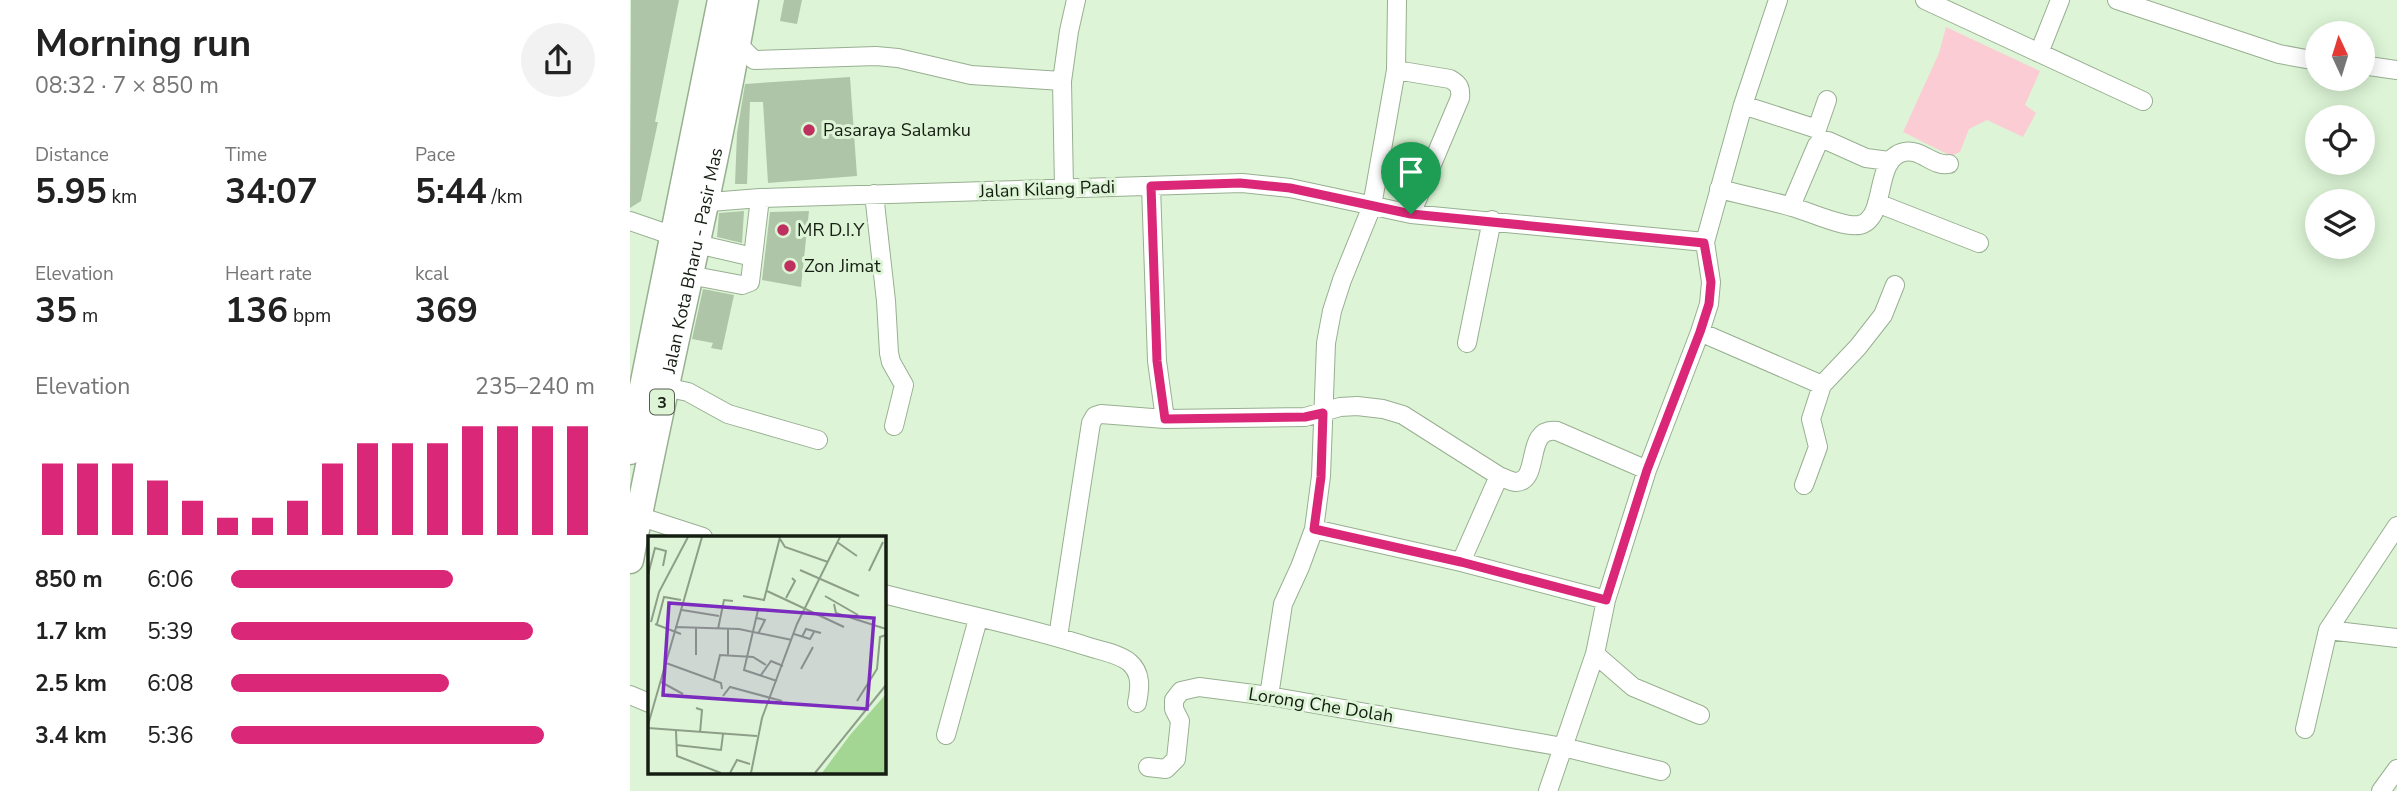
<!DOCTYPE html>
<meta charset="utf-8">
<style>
body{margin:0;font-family:"Nunito Sans",sans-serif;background:#f2f2f2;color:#222;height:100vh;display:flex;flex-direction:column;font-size:26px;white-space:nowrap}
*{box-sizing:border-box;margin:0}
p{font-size:23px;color:#767676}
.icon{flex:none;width:38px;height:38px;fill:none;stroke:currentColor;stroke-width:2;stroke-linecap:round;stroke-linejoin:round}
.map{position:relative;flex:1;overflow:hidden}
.details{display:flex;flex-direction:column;background:#fff;width:630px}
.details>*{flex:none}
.needle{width:46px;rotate:356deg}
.tools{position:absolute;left:1675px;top:21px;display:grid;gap:14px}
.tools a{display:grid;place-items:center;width:70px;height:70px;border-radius:50%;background:#fff;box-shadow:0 4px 18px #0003;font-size:35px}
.pin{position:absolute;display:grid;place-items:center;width:60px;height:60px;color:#fff;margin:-72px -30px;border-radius:50% 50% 50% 0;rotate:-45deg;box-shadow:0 0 7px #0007}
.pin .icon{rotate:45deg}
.round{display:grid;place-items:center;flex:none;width:74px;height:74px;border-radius:37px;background:#f2f2f2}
.overview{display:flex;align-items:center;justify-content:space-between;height:119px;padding:0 35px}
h1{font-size:38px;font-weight:700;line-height:52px}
.stats{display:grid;grid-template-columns:repeat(3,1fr);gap:10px;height:119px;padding:7px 35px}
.stats div{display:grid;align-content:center}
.stats b{font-size:35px;font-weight:700}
.stats small{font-size:19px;font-weight:400}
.stats p{font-size:19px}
.chart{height:196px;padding:14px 35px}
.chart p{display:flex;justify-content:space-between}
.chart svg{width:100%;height:126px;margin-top:7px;stroke:#db2777;stroke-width:6}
ul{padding:0 35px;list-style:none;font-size:23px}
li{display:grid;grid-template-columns:112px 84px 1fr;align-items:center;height:52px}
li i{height:18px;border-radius:9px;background:#db2777}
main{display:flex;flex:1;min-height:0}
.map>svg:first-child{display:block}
.green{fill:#fcccd5}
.building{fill:#aec6a7}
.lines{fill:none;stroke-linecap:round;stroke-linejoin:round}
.minor-casing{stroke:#98af91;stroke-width:20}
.highway-casing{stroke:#98af91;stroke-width:29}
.minor{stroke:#fff;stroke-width:18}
.highway{stroke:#fff;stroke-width:26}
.route-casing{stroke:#fff;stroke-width:14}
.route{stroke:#db2777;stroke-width:9}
.poi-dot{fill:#be3060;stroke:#ddf5d6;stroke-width:2.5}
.labels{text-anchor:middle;stroke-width:6;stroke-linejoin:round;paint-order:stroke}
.shield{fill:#ddf5d6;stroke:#525e4e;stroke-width:2}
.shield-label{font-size:16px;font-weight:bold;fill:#161e13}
.poi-label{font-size:18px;fill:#161e13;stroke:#ddf5d6;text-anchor:start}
.street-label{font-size:18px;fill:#161e13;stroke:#ddf5d6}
.inset-road{fill:none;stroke:#8d9f88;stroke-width:2}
.view{fill:#7b2cbf;fill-opacity:0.15;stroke:#7b2cbf;stroke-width:3.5}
.inset-edge{fill:none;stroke:#161e13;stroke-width:3.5}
</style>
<main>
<section class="details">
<div class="overview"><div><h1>Morning run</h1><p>08:32 · 7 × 850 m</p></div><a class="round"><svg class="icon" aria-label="share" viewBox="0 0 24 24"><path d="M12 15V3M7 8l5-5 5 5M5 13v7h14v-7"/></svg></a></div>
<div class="stats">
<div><p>Distance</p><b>5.95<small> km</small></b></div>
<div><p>Time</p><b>34:07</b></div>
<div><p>Pace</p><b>5:44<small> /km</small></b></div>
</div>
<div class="stats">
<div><p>Elevation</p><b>35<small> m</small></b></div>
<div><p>Heart rate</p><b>136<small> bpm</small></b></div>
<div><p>kcal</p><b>369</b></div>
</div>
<div class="chart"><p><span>Elevation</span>235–240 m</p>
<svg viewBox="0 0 160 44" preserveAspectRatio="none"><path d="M5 44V19M15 44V19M25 44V19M35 44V25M45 44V32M55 44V38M65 44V38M75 44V32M85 44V19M95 44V12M105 44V12M115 44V12M125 44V6M135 44V6M145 44V6M155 44V6"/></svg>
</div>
<ul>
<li><b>850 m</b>6:06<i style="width:61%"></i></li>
<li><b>1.7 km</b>5:39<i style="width:83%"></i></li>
<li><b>2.5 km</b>6:08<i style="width:60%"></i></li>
<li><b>3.4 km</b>5:36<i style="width:86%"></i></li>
</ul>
</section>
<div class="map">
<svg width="1767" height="791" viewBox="0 0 1767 791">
<rect width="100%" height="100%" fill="#ddf5d6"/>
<!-- green -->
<path class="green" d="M1316 27 1410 71 1395 105 1406 113 1393 137 1357 120 1339 129 1330 152 1321 156 1273 132 1309 53Z"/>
<!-- building -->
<path class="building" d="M1 0H49L25 122H28L11 201 0 208Z
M154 0H172L167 24 150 21Z
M220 77 227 176 138 183 133 102H120L117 184H105L107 133 115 84Z
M114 211 112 243 87 237 89 213Z
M179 211 171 287 132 280 140 212Z
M73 289 104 295 92 350 81 348 83 343 62 339Z"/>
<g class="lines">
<defs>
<path id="minor" d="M1295 0 1513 101
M1487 0 1649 54 1687 61
M767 1 766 70 742 206 712 280 702 311 696 343 691 476 684 529 831 562 976 600
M107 43 124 60 246 56 268 58 341 75 432 81
M1409 53 1430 0
M1732 65 1767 70
M766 70 820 79C829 84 831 88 830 98L781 214
M1113 105 1187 129 1197 100
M521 186 527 361 535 419
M434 188 432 81 439 31 446 0
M1089 189C1113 195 1138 200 1162 207 1178 211 1213 228 1229 225 1236 224 1241 218 1244 212 1253 194 1250 157 1274 152 1291 148 1303 167 1319 164
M244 194 256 301 259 353 261 362 274 385 264 426
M68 203 130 198 612 183 660 188 781 214 1075 242
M1247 203 1349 243
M1161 206 1187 145 1191 141H1198L1236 158 1259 161
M0 221 67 244 123 257
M59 275 112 285 120 282 130 198
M1070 332 1192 385
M837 343 862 220
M35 387 58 392 98 414 188 440
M1174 485 1188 447 1181 419 1192 385 1228 347 1253 315 1265 285
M8 516 73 537
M831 562 869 476
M254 594C322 612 392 625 459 647 472 651 489 654 499 662 512 673 510 688 507 703
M1698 630 1767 638
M428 637 461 423 465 416 471 414 535 419 675 417 710 407 727 406 753 409 773 415 869 476C874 478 880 481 885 482 912 483 893 426 927 431L1017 470
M965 654 1003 687 1070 715
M0 695 19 703
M639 696 653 604 670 567 684 529
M1675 729 1698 630 1767 526
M316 735 348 619
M518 767 536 769 546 759 550 721 544 709V700L551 691 569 687 639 696 933 747 1031 771
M918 791 965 654 976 600 1017 470 1070 332 1079 304 1081 282 1075 242 1113 105 1148 0
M1751 791 1767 769"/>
<g id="highway">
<path d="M0 451 91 0"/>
<path id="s1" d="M0 560C36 373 82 188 115 0"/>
</g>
</defs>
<!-- minor casing -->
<use href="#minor" class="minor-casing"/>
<!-- highway casing -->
<use href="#highway" class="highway-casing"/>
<!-- minor -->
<use href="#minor" class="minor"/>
<!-- highway -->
<use href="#highway" class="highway"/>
</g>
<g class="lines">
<defs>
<path id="route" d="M610 183 660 188 781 214 1074 243 1081 282 1079 304 1070 332 1017 470 976 600 831 562 684 529 691 477 693 413 675 417 535 419 527 361 521 186Z"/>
</defs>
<!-- route casing -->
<use href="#route" class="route-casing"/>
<!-- route -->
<use href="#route" class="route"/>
</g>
<!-- markers -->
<g class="poi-dot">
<circle cx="179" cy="130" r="7"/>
<circle cx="153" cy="230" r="7"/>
<circle cx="160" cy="266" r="7"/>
</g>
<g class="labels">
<!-- shield labels -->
<rect class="shield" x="20" y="389.5" width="24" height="25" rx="5"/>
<g class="shield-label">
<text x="32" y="408">3</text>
</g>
<!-- poi labels -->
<g class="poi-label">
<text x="193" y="136">Pasaraya Salamku</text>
<text x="167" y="236">MR D.I.Y</text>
<text x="174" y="272">Zon Jimat</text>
</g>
<!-- street labels -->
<g class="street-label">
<text transform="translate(417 189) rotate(-2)" y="6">Jalan Kilang Padi</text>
<text dy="6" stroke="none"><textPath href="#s1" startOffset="306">Jalan Kota Bharu - Pasir Mas</textPath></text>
<text transform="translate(691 705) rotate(9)" y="6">Lorong Che Dolah</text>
</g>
</g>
<!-- overview -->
<g transform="translate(18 536)">
<rect width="238" height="238" fill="#ddf5d6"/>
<path d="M238 158V237H174L202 199Z" fill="#a2d692"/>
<path class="inset-road" d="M132 3 137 11 180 26M189 6 209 20M152 34 211 60M221 35 235 6M0 39 7 12 18 15 15 30M119 55 196 91M95 60 116 64 132 1M177 60 210 79M138 62 147 45 144 42M186 68 188 77 238 93M34 74 71 80M110 74 96 134 129 145M109 82 117 84 110 98M3 86 11 56 40 1M7 88 33 98M9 88 16 61 33 64M27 91 91 93 144 104M48 92V119M70 93 76 64 85 65M146 98 162 103 166 96M154 101 158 93 173 97M80 120V93M18 127 73 147 74 153M153 133 165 111M113 139 123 125 135 130M66 144 72 119 105 121 118 129M13 146 35 158M75 160 82 151 134 165M209 165 229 133 232 101 238 99M48 172 54 174 52 197M0 189 54 1M0 192 109 200M28 195 29 220 73 237M28 209 73 214 75 198M82 237 89 224 102 228M103 237 114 182 149 88 192 1M167 237 238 149"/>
<path class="view" d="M21 67 226 82 219 173 15 159Z"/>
<rect width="238" height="238" class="inset-edge"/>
</g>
</svg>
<div class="tools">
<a><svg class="needle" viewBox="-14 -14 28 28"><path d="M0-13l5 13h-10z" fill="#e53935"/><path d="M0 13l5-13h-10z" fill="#767676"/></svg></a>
<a><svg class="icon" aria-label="locate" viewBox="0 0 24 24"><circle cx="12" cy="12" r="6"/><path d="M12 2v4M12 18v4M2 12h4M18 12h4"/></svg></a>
<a><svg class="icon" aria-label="layers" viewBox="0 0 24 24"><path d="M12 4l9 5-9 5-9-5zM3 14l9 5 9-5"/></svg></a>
</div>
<div class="pin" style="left:781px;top:214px;background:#1e9e55"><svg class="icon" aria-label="arrive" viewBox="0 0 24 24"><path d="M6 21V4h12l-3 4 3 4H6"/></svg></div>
</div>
</main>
